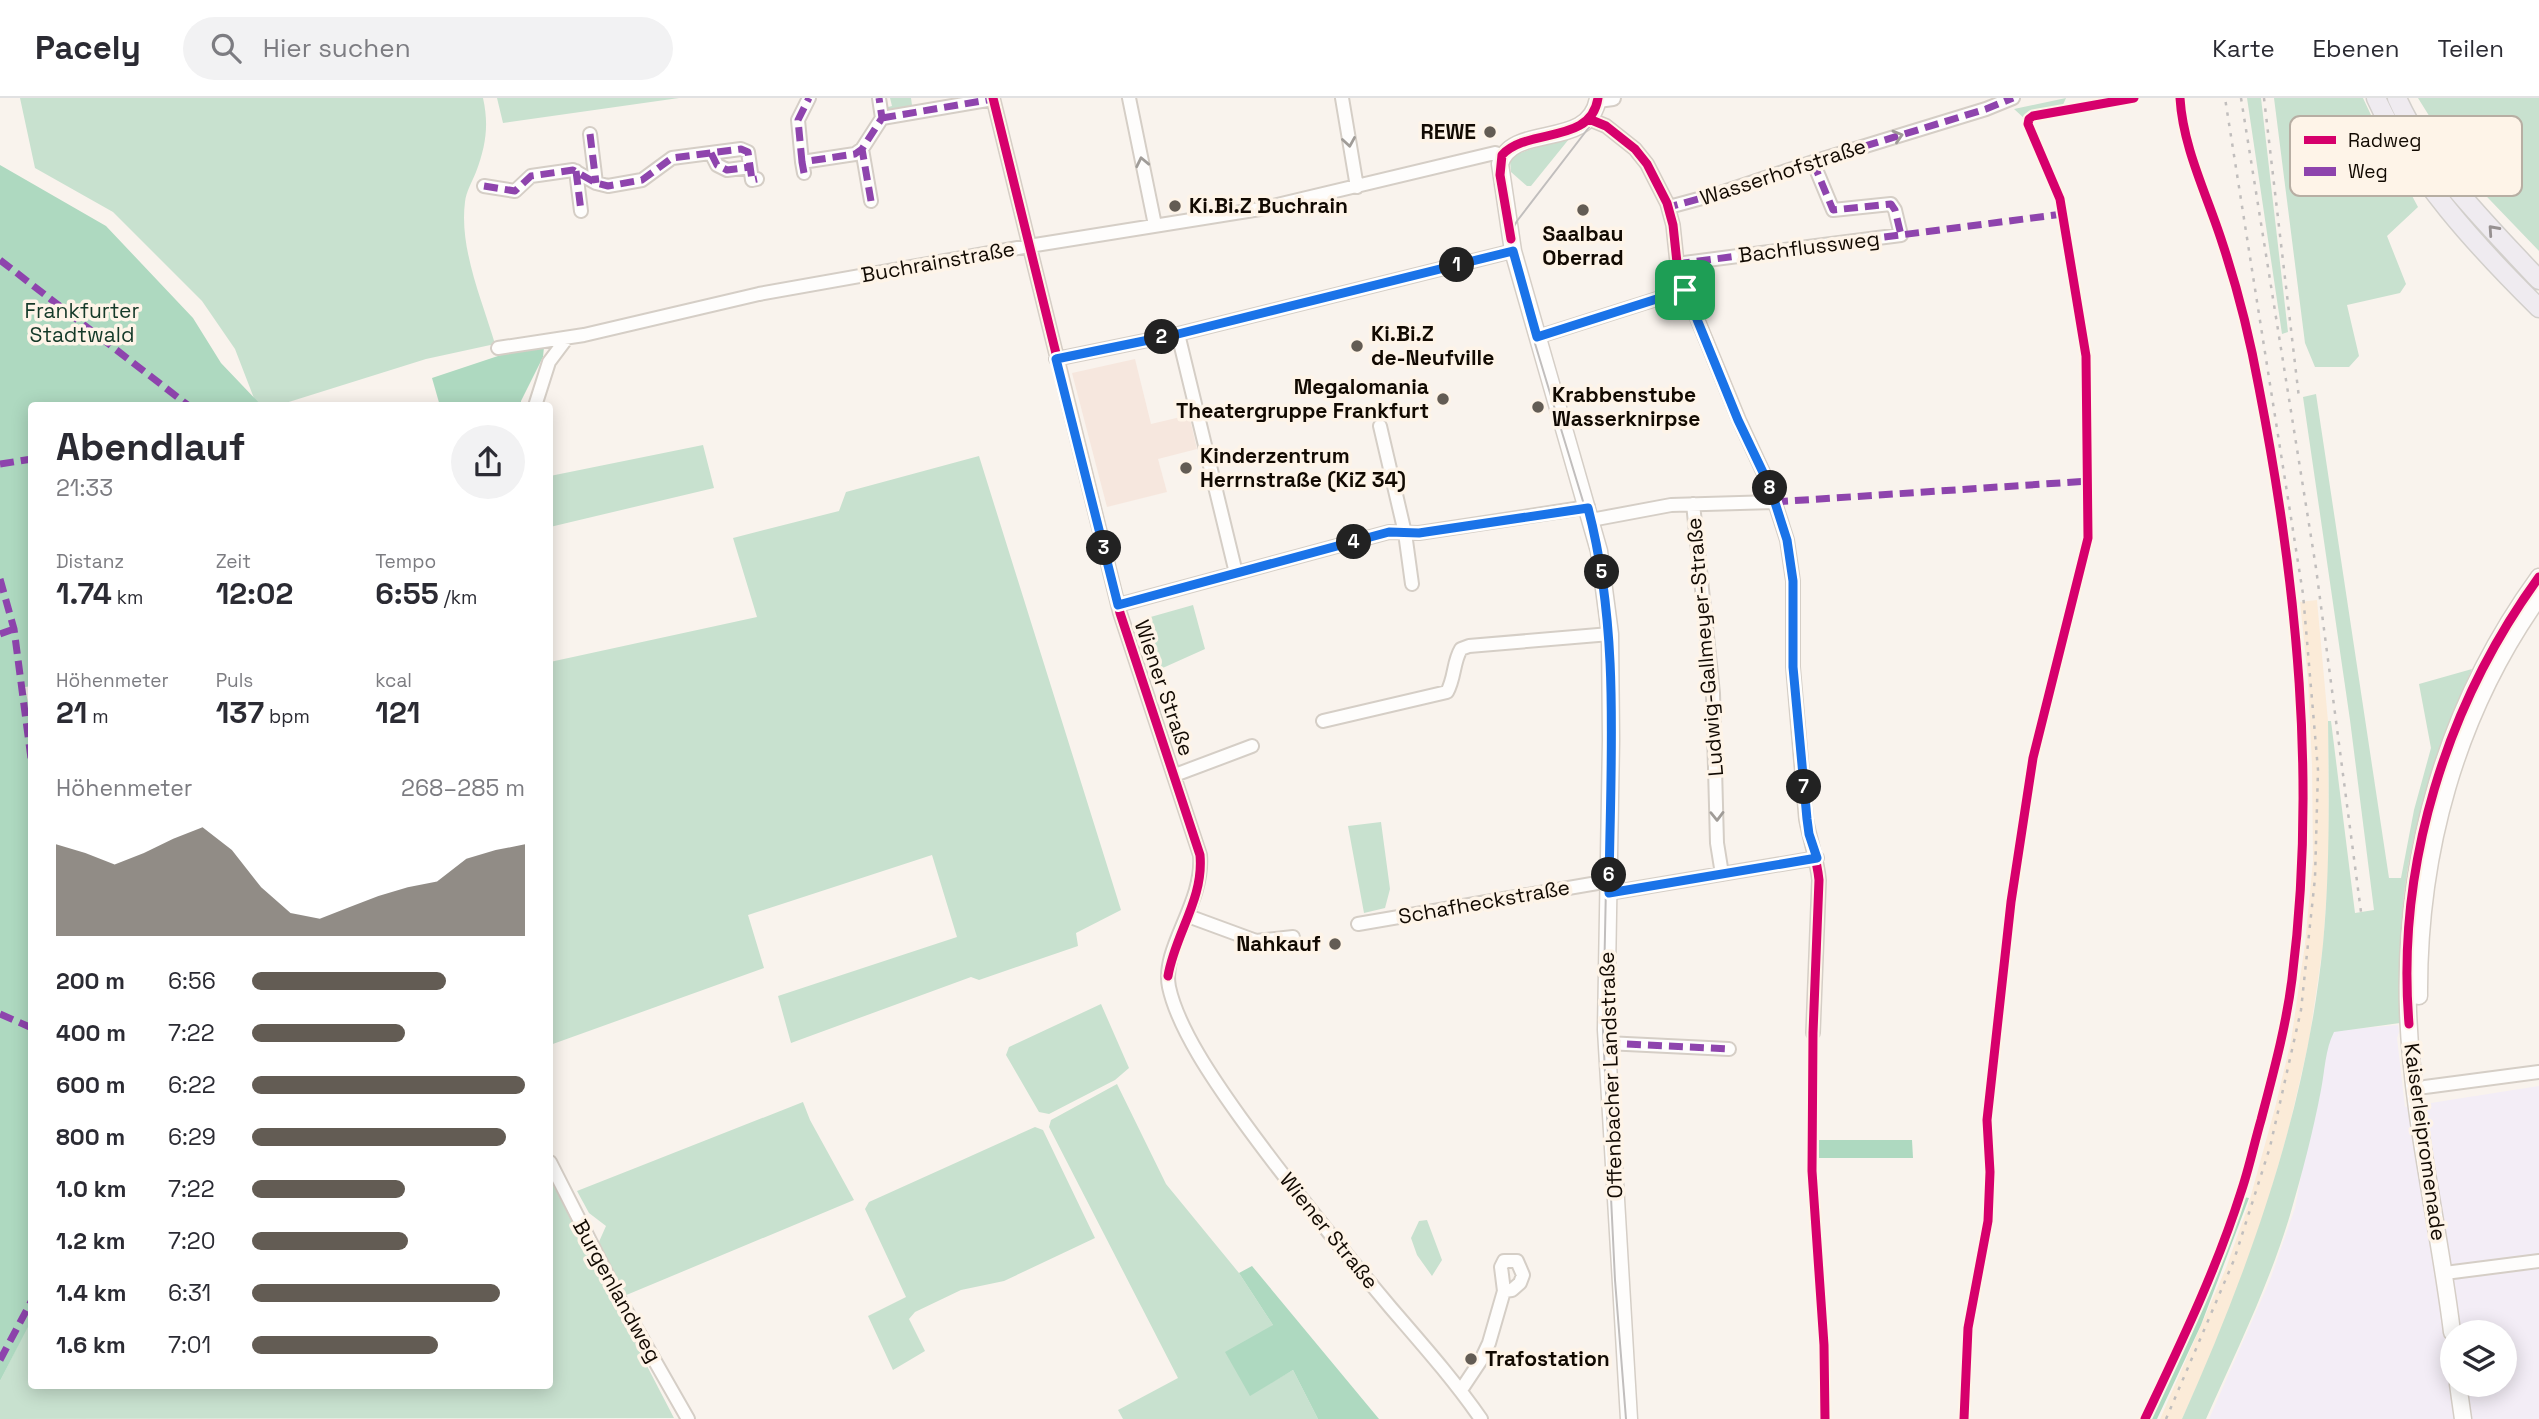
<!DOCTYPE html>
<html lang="de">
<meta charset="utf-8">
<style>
body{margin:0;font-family:"Space Grotesk",sans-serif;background:#f2f2f3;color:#2b2b33;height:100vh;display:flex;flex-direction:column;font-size:26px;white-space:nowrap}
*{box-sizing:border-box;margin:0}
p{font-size:23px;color:#7c7c81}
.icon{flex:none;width:38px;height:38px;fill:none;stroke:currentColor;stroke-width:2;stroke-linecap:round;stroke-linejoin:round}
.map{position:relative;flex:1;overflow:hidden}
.side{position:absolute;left:28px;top:304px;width:525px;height:987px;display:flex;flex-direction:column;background:#fff;border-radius:7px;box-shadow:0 4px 18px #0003}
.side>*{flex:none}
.controls{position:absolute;left:2440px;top:1222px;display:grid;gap:14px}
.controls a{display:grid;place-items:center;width:77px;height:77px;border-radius:50%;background:#fff;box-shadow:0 4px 18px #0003;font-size:35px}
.pin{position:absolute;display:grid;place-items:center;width:60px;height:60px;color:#fff;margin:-30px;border-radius:14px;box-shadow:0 4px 10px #0006}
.km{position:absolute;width:35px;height:35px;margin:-18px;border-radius:50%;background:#222;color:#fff;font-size:19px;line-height:35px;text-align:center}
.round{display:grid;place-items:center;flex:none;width:74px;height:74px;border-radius:37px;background:#f2f2f3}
.summary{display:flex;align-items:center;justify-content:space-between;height:119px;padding:0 28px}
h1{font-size:38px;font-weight:600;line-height:52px}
.stats{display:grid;grid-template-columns:repeat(3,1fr);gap:10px;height:119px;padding:7px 28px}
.stats div{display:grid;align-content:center}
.stats b{font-size:30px;font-weight:600}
.stats small{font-size:19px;font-weight:400}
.stats p{font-size:19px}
.chart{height:196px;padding:14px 28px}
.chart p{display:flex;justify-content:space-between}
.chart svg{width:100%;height:126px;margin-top:7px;fill:#635c54;opacity:.7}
ul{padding:0 28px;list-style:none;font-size:23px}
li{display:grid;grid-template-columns:112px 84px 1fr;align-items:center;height:52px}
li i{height:18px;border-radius:9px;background:#635c54}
header{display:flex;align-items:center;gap:42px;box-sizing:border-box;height:98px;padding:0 35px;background:#fff;border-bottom:2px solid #e1e1e2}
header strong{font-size:33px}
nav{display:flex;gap:38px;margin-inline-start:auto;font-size:24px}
.search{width:490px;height:63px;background:#f2f2f3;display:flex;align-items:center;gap:18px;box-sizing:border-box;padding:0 24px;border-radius:38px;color:#7c7c81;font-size:26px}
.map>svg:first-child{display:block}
.commercial{fill:#f3edf6;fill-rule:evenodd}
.built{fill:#fbebd8}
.education{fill:#f6e7de}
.green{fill:#c8e1cf}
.forest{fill:#aed9c0}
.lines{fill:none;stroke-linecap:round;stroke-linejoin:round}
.minor-casing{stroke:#d5cec6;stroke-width:16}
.tertiary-casing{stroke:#d5cec6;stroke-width:18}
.secondary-casing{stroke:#d5cec6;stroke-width:19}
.primary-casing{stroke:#d2cfcb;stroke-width:21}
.minor{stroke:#fefdfc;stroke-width:12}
.tertiary{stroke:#fefdfc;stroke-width:14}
.secondary{stroke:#fefdfc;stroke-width:16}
.primary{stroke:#efebf0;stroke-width:18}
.tram{stroke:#c1bebd;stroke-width:2}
.rail{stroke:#c1bebd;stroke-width:2.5;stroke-dasharray:3.5 7;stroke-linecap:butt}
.quiet{stroke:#8e44ad;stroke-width:7;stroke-dasharray:14 7;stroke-linecap:butt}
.cycleway-casing{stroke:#fef4e8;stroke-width:13}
.cycleway{stroke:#d6006c;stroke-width:9}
.oneway{stroke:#a09c98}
.oneway2{stroke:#979191}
.route-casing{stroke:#fff;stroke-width:14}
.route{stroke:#1a73e8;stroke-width:9}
.poi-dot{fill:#635c54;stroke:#fef4e8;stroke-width:2.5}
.labels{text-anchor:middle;stroke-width:7;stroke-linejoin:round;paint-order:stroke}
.poi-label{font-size:21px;font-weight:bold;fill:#120a02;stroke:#fef4e8;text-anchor:start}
.street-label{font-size:21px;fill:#120a02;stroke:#fef4e8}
.park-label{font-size:21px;fill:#153a29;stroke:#fef4e8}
.key{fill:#fef4e8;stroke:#b7aea3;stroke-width:2}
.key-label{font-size:19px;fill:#120a02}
</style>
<header>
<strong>Pacely</strong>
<div class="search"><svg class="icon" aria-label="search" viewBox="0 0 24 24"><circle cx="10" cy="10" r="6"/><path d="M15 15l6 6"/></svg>Hier suchen</div>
<nav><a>Karte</a><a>Ebenen</a><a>Teilen</a></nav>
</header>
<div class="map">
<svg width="2539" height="1321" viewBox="0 0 2539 1321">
<rect width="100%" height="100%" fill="#f9f3ed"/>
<!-- commercial -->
<path class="commercial" d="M2398 927 2399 934 2397 940 2405 1009 2539 988V1321H2209L2270 1182 2295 1110 2328 933ZM2452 1234H2504V1286H2452Z"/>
<!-- built -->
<path class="built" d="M2317 502 2328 623 2329 764 2323 848 2309 943 2289 1030 2259 1134 2222 1232 2182 1321H2160L2226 1170 2248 1108 2275 1010 2291 943 2305 846 2313 763 2312 667 2308 582 2300 504Z"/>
<!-- education -->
<path class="education" d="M1135 261 1151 326 1189 317 1197 351 1158 361 1167 394 1107 409 1072 275Z"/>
<!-- green -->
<path class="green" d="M20 0H483C489 27 486 47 476 74 472 84 466 94 465 104 459 150 482 202 495 246L426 261 276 308H257L235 251 202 203 113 114 35 70Z
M497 0H679L503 25Z
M890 0H911L912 7 887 13 884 10 892 8Z
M2066 0 2062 9 2031 15 2025 21 2014 11Z
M2247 0H2261L2288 234 2282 236Z
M2274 0H2363L2386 49 2418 109 2387 138 2406 186 2400 195 2347 207 2359 258 2349 269H2315L2305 245Z
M2418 0H2539V153L2466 77Z
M1567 39 1569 41 1531 88H1527L1511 74 1510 63 1514 57Z
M2316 296 2389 780H2401L2414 712 2431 650 2419 586 2472 571C2438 649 2409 730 2402 816 2400 852 2401 887 2403 923L2400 925 2334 934C2325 952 2325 972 2321 992 2313 1034 2302 1076 2290 1117 2269 1187 2236 1254 2206 1321H2182C2250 1169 2306 1013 2323 846 2330 772 2329 698 2328 623H2331L2355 815 2374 812 2350 622 2303 299Z
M703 347 714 390 550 429V378Z
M979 358 1121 812 1076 835 1078 848 979 882 971 879 791 945 778 898 957 839 932 757 748 817 764 870 550 947V564L757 519 733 440 839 413 846 394Z
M1193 507 1205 551 1156 573 1140 522Z
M1381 724 1390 791 1385 810 1364 815 1348 728Z
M1101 906 1129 970 1115 982 1049 1016 1039 1014 1006 957 1009 949Z
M1117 986 1166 1086 1239 1175 1273 1227 1250 1297 1293 1272 1318 1321H1123L1118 1312 1178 1280 1049 1029 1051 1022Z
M803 1004 810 1022 854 1102 624 1198 598 1146 606 1128 589 1115 577 1093Z
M1035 1029 1043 1032 1095 1140 1004 1183 961 1192 915 1214 909 1221 925 1253 893 1272 868 1218 906 1199 865 1111 869 1104Z
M550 1081 674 1320 0 1321V1283L31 1221 32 1288H550Z
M1427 1122 1442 1162 1432 1178 1417 1157 1411 1140 1419 1123Z"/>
<!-- forest -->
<path class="forest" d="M0 67 106 128 193 220 221 265 262 308H32V588L25 589 32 626V1221L0 1283Z
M544 249 543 259 521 303V308H440L432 280 501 257Z
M1819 1042H1912L1913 1060H1819Z
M2243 1099 2249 1100 2201 1227 2157 1321H2149L2208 1197Z
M1252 1168 1379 1321H1318L1293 1272 1250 1298 1225 1254 1273 1227 1239 1175Z"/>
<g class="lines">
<defs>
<path id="minor" d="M993 0 1120 515 1200 757C1204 806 1161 849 1169 889 1178 931 1215 984 1240 1019 1287 1084 1339 1148 1391 1210 1422 1246 1454 1282 1481 1321
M1129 0 1155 127
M1342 0 1357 89
M882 20 993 1
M1589 21 1606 28 1635 51 1647 66 1667 105 1673 127 1678 174 1739 322 1770 389 1787 442 1793 483V569L1806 721C1810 742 1817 761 1819 782L1813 935
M590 36 596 85
M711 55 717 67 727 72 750 69
M802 64 798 22 809 0
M576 73 581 113
M804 75 802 64 855 56 862 51
M484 88 515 93 531 78 573 72 596 85 608 88 642 82 672 60 741 51 748 54 752 82 757 81
M871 103 862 51 882 20 879 0
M1669 109 1717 96 1813 64 1986 11 2013 0
M1676 166 1901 137 1895 112 1891 106 1833 112 1813 64
M1178 236 1236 475
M1537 239 1685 192
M498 250 584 237 759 196 1029 148 1260 111 1495 55 1502 57
M1056 261 1178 236 1513 153
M535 308 549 264 567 240
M1380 328 1405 435 1412 486
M1693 406 1713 595 1717 745 1722 776
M1591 422 1671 407 1774 404
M1118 507 1389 434 1419 435 1588 409
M1323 623 1447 594C1455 580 1453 564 1461 551L1469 548 1610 536
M1175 677 1252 648
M1609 795 1817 760
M1188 818 1256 843 1293 839
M1358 826 1609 783
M1606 945 1729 951
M2425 989 2539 974
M550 1064 620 1202 688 1321
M2445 1175 2539 1163
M1461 1292 1481 1262 1489 1245 1504 1193 1501 1169 1504 1163H1517L1523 1177 1520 1185 1512 1192 1504 1193"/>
<path id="tertiary" d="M1598 2 1613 0"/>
<path id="secondary" d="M1598 0C1590 53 1512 24 1500 66L1513 153 1599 453 1610 536 1611 642 1606 932 1629 1321
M2419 898C2418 755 2456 616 2539 499
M2452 1234C2439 1127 2412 1020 2408 913 2403 756 2447 606 2539 479
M2458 1286 2463 1321"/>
<path id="primary" d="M2376 0C2411 77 2479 151 2539 210
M2397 0C2427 68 2489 128 2539 182"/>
</defs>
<!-- minor casing -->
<use href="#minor" class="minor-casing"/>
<!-- tertiary casing -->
<use href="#tertiary" class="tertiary-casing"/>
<!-- secondary casing -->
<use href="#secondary" class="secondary-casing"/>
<!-- primary casing -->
<use href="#primary" class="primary-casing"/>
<!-- minor -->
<use href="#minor" class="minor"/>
<!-- tertiary -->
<use href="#tertiary" class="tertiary"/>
<!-- secondary -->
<use href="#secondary" class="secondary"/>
<!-- primary -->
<use href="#primary" class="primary"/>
<!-- tram -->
<path class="tram" d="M1600 0 1598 14 1590 28 1517 123 1510 136V149L1533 239 1589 423 1596 454 1607 536 1609 642 1603 933 1615 1182 1626 1321"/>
<!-- rail -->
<path class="rail" d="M2241 0 2316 470 2361 814
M2264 0 2299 300
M2166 1321 2234 1162 2270 1049 2301 912 2315 780 2318 672 2303 496 2225 0"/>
<!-- quiet -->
<path class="quiet" d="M882 20 993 1
M590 36 596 85
M711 55 717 67 727 72 750 69
M802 64 798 22 809 0
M1813 64 1833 112 1891 106 1895 112 1901 137
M576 73 581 113
M804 75 802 64 855 56 862 51
M484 88 515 93 531 78 573 72 596 85 608 88 642 82 672 60 741 51 748 54 752 82 757 81
M871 103 862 51 882 20 879 0
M1670 114 1669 109 1717 96 1813 64 1986 11 2013 0
M0 162 189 308
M1676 166 2063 116
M0 366 32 361
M1774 404 2089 383
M0 481 14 531 32 668
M0 536 14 531
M0 916 32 930
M1606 945 1729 951
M0 1262 32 1202"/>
<defs>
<path id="cycleway" d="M993 0 1120 515 1200 757C1204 801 1175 836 1168 878
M1589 21 1606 28 1635 51 1647 66 1667 105 1673 127 1678 174 1739 322 1770 389 1787 442 1793 483V569L1806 721C1810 742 1817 761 1819 782L1813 935 1812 1073 1824 1247 1825 1321
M1511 141 1500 77 1502 57C1528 29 1591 47 1598 0
M2409 926C2396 768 2446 607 2539 479
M1964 1321 1968 1230 1988 1123 1990 1074 1987 1022 2011 804 2033 660 2088 440 2086 258 2060 101 2028 26 2029 21 2033 18 2134 0
M2145 1321C2180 1247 2216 1173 2241 1094 2249 1071 2254 1046 2261 1022 2273 976 2286 929 2292 881 2317 684 2297 485 2259 290 2250 240 2238 192 2222 144 2207 97 2183 50 2180 0"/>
</defs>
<!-- cycleway casing -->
<use href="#cycleway" class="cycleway-casing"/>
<!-- cycleway -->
<use href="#cycleway" class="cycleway"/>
</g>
<!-- one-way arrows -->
<defs><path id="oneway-chevron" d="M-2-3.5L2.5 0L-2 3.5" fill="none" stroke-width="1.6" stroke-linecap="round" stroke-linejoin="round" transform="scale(1.75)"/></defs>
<g class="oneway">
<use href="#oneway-chevron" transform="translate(1898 38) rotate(-17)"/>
<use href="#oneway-chevron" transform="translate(1349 44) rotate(81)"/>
<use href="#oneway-chevron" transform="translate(1142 64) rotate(-102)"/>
<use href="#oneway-chevron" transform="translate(1717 718) rotate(89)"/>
</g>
<use class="oneway2" href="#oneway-chevron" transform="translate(2493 132) rotate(-132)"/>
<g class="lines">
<defs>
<path id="route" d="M1513 153 1537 239 1685 192 1738 322 1770 389 1787 442 1793 483V569L1807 721 1809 736 1817 760 1609 795C1610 666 1621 535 1588 410L1419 435 1389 434 1118 507 1056 261 1178 236Z"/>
</defs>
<!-- route casing -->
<use href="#route" class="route-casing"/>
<!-- route -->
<use href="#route" class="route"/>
</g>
<!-- markers -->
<g class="poi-dot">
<circle cx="1490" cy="34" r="7"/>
<circle cx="1175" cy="108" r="7"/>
<circle cx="1583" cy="112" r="7"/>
<circle cx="1357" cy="248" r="7"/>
<circle cx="1443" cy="301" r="7"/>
<circle cx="1538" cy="309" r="7"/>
<circle cx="1186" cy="370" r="7"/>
<circle cx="1335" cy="846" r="7"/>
<circle cx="1471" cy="1261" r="7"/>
</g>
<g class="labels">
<!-- poi labels -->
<g class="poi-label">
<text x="1476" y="41" text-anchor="end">REWE</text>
<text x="1189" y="115">Ki.Bi.Z Buchrain</text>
<text x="1583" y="143" text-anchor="middle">Saalbau<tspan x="1583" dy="24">Oberrad</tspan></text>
<text x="1371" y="243">Ki.Bi.Z<tspan x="1371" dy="24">de-Neufville</tspan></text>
<text x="1429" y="296" text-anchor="end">Megalomania<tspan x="1429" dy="24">Theatergruppe Frankfurt</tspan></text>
<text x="1552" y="304">Krabbenstube<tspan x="1552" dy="24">Wasserknirpse</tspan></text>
<text x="1200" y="365">Kinderzentrum<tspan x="1200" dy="24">Herrnstraße (KiZ 34)</tspan></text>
<text x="1321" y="853" text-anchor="end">Nahkauf</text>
<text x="1485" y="1268">Trafostation</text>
</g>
<!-- street labels -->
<g class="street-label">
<text transform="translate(1783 74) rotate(-18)" y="7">Wasserhofstraße</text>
<text transform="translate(1809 149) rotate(-7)" y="7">Bachflussweg</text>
<text transform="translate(938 164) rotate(-10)" y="7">Buchrainstraße</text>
<text transform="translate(1705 549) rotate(-95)" y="7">Ludwig-Gallmeyer-Straße</text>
<text transform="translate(1164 590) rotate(71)" y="7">Wiener Straße</text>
<text transform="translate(1484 804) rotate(-10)" y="7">Schafheckstraße</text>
<text transform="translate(1611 977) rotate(-92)" y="7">Offenbacher Landstraße</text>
<text transform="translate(2425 1044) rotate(82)" y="7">Kaiserleipromenade</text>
<text transform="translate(1329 1133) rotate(51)" y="7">Wiener Straße</text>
<text transform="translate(617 1193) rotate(61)" y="7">Burgenlandweg</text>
</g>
<!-- park labels -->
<g class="park-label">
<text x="82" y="220">Frankfurter<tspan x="82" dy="24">Stadtwald</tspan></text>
</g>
</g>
<!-- legend -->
<rect x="2290" y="18" width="232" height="80" rx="10" class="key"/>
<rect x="2304" y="38" width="32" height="8" fill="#d6006c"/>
<rect x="2304" y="69" width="32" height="9" fill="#8e44ad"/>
<g class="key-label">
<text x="2348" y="49">Radweg</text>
<text x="2348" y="80">Weg</text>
</g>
</svg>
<div class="controls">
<a><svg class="icon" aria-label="layers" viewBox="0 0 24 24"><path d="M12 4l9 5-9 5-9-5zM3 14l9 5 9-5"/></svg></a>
</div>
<div class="pin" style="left:1685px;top:192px;background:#1e9e55"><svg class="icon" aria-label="arrive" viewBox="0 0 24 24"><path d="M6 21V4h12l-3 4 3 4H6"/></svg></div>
<b class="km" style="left:1457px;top:167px">1</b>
<b class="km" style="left:1162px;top:239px">2</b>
<b class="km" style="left:1104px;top:450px">3</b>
<b class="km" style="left:1354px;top:444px">4</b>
<b class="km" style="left:1602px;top:474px">5</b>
<b class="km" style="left:1609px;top:777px">6</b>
<b class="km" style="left:1804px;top:689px">7</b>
<b class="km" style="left:1770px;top:390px">8</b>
<section class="side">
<div class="summary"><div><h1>Abendlauf</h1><p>21:33</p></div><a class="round"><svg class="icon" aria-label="share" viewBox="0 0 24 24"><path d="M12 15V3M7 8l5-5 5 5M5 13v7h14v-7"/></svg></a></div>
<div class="stats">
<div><p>Distanz</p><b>1.74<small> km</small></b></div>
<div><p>Zeit</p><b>12:02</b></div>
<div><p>Tempo</p><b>6:55<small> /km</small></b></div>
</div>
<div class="stats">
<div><p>Höhenmeter</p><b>21<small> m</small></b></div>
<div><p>Puls</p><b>137<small> bpm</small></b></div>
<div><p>kcal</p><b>121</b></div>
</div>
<div class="chart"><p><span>Höhenmeter</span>268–285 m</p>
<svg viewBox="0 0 160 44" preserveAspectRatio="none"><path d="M0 44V12L10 15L20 19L30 15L40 10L50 6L60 14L70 27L80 36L90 38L100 34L110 30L120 27L130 25L140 17L150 14L160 12V44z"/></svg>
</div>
<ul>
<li><b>200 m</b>6:56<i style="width:71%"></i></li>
<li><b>400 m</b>7:22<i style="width:56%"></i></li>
<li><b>600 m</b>6:22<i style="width:100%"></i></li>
<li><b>800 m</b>6:29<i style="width:93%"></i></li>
<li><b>1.0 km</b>7:22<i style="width:56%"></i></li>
<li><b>1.2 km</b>7:20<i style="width:57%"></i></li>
<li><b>1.4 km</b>6:31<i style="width:91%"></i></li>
<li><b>1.6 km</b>7:01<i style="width:68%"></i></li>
</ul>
</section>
</div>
